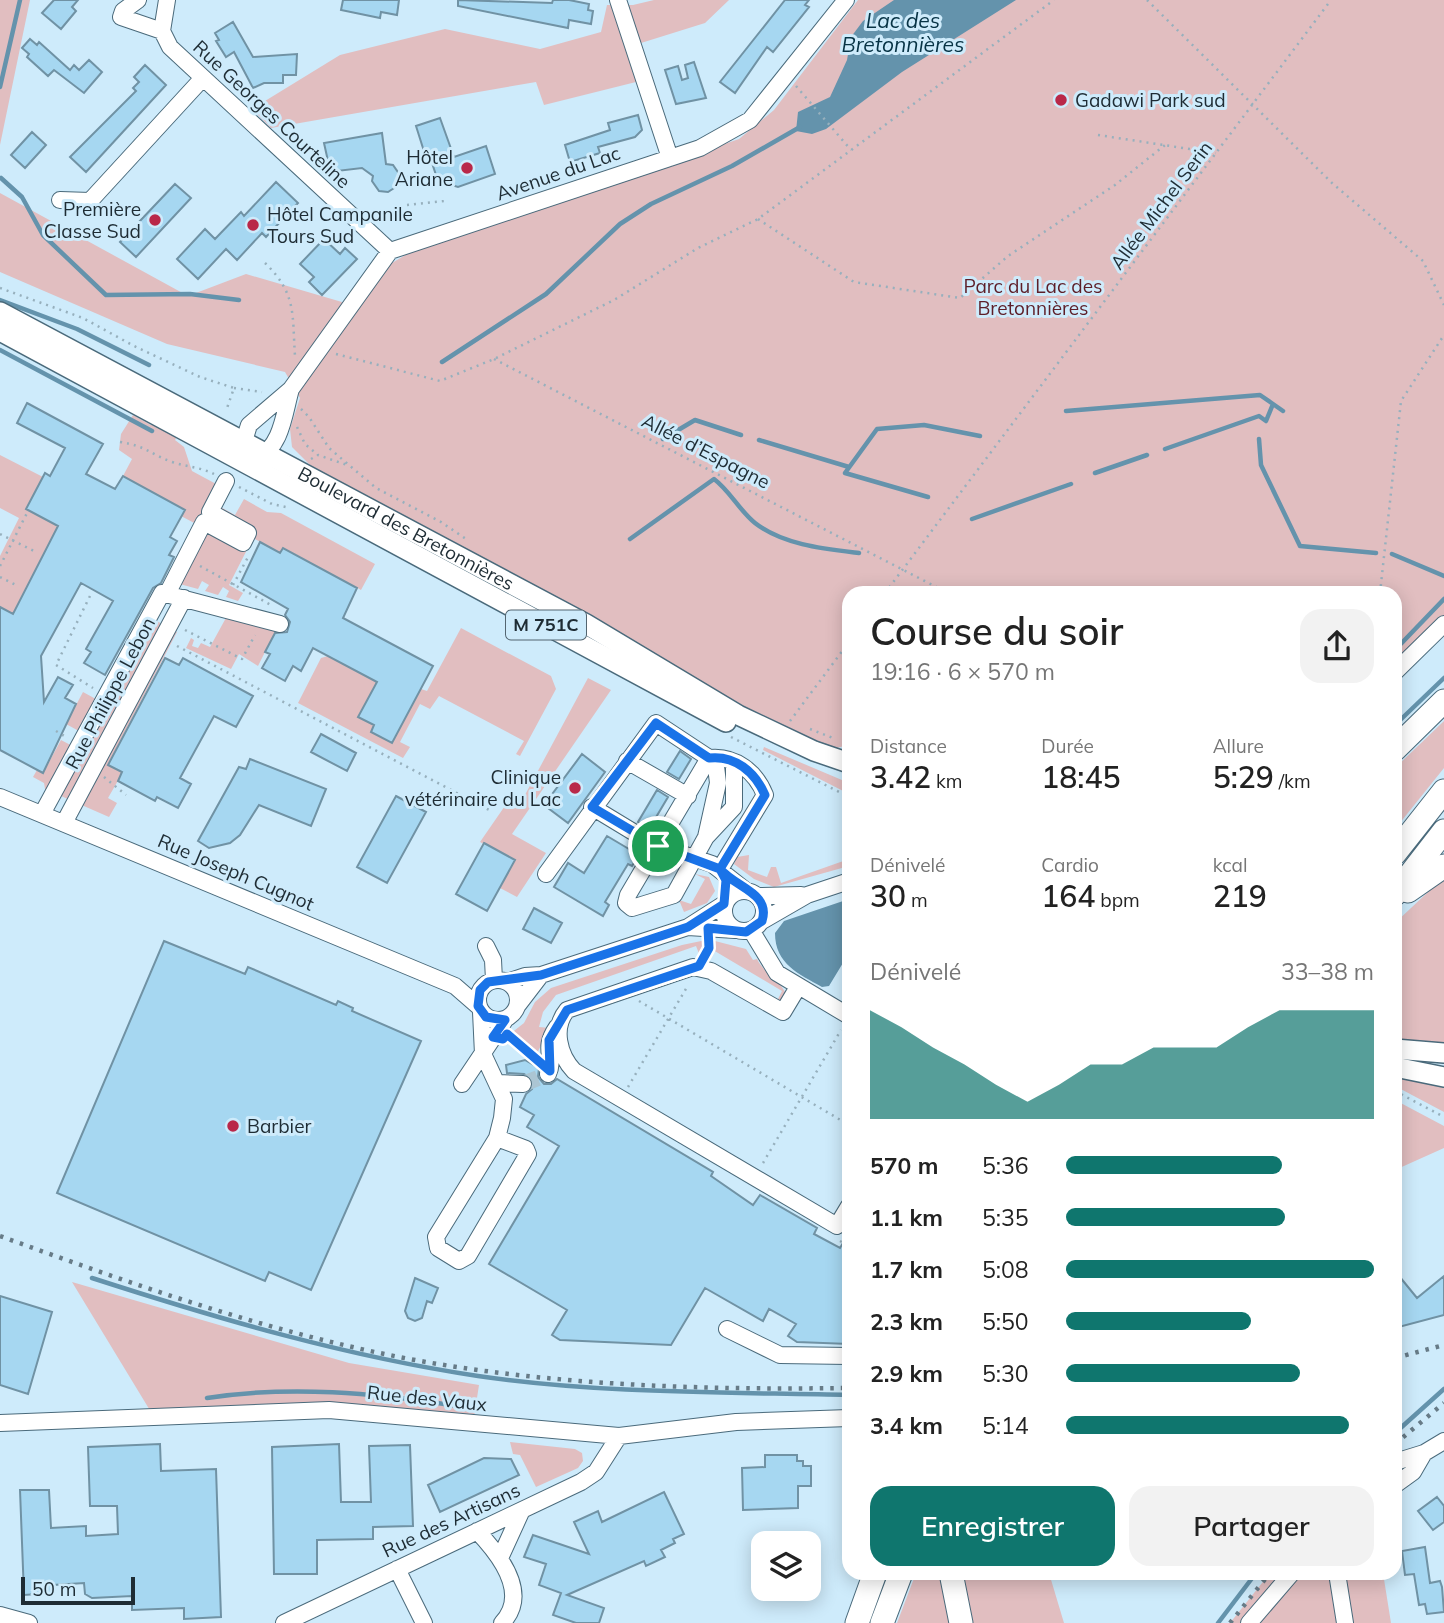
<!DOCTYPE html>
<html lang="fr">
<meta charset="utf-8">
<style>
body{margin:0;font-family:Mulish,sans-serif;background:#f2f2f2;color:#222;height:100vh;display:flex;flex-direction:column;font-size:26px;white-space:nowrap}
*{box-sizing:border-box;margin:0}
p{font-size:23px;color:#767676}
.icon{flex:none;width:38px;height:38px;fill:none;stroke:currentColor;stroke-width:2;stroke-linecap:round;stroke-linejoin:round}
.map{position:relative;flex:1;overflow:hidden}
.drawer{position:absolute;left:842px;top:586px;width:560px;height:994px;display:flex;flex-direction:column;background:#fff;border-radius:21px;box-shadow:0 4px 18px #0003}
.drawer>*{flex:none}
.fabs{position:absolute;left:751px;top:1531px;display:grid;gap:14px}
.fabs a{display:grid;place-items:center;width:70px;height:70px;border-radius:14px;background:#fff;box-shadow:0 4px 18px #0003;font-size:35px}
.scale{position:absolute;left:21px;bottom:18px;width:114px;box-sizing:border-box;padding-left:7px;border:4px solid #1e2c34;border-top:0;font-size:19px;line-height:24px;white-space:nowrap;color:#1e2c34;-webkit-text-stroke:5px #ceebfb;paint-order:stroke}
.pin{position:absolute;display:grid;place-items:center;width:60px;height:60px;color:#fff;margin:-30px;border:4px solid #fff;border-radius:50%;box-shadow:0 2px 7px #0007}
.round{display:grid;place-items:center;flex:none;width:74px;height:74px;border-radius:21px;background:#f2f2f2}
.headline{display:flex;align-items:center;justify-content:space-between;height:119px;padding:0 28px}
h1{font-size:38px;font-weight:600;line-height:52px}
.figures{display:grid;grid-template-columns:repeat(3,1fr);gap:10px;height:119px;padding:7px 28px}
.figures div{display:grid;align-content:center}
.figures b{font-size:30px;font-weight:600}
.figures small{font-size:19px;font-weight:400}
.figures p{font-size:19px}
.chart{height:196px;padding:14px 28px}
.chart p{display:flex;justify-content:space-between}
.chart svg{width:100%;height:126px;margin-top:7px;fill:#0f766e;opacity:.7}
.primary-button{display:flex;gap:14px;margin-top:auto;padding:14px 28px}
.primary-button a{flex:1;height:80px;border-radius:21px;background:#0f766e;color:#fff;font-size:28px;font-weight:600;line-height:80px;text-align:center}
.primary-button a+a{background:#f2f2f2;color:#222}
ul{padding:0 28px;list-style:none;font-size:23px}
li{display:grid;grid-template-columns:112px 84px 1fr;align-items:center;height:52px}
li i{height:18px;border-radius:9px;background:#0f766e}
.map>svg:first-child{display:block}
.green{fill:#e1bec0}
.water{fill:#6493ac}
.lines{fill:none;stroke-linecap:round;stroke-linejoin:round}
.stream{stroke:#6493ac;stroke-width:4.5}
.building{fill:#a6d7f1;stroke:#7092a4;stroke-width:2}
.minor-tunnel{stroke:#abc5d3;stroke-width:16;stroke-dasharray:16 8;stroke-linecap:butt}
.minor-casing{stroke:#4a6a7b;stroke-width:18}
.major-casing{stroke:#4a6a7b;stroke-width:22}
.highway-casing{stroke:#4a6a7b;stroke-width:25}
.path{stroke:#97b0bd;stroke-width:2.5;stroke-dasharray:2 5;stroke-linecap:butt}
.minor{stroke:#fff;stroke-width:16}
.major{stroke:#fff;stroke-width:19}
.highway{stroke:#fff;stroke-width:23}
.rail{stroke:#677b87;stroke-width:4.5;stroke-dasharray:3.5 7;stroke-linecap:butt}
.route-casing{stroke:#fff;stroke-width:14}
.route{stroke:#1a73e8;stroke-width:9}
.poi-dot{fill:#b92849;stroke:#ceebfb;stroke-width:2.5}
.labels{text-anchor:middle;stroke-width:6;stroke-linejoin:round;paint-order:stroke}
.shield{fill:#ceebfb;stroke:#536570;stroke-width:2}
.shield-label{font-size:18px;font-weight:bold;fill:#1e2c34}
.poi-label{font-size:19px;fill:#1e2c34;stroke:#ceebfb;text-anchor:start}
.street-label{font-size:19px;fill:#1e2c34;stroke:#ceebfb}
.park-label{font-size:19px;fill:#5d1e28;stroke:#ceebfb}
.water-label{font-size:21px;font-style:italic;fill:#073345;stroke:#ceebfb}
</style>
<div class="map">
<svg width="1444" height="1623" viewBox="0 0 1444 1623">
<rect width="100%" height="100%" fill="#ceebfb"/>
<!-- green -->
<path class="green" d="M0 0H30L0 145Z
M654 0H729L705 23 625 48 636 82 544 105 536 82 271 128 252 109 340 55 445 29 540 49 601 32 607 5H633Z
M858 0H1444V624L1395 672V593H849V745L832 749 772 727 312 467 292 447 290 429 300 398 285 372 167 344 0 272V193L188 296 246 274 359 307 387 266 412 251 739 139 774 110Z
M133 415 151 425 155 420 179 433 175 440 184 447 192 471 218 485 198 525 181 516 184 510 123 476 132 459 119 450 121 434Z
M0 455 43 477 26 509 58 526 13 614 0 607V556L19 518 0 508Z
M244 499 267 512 281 513 375 564 361 590 284 548 280 553 253 538 229 585 243 593 238 601 226 597 229 591 223 587 218 595 205 591 209 585 202 581 198 589 176 583 217 505 235 515Z
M227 616 276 630 258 666 239 654 231 669 186 648 191 638 194 640 192 646 198 648 201 643 210 647Z
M151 618 177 632 108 764 123 772 108 798 117 803 109 817 45 789 44 783 33 777 37 770 43 773 61 740 80 750 88 736 66 724 83 692 105 704Z
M461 628 551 676 556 689 520 756 516 754 524 741 439 696 430 709 420 704 400 742 410 747 403 758 298 703 321 658 328 656 377 682 359 717 374 725 371 732 392 743 421 689 427 691Z
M588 678 611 690 512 834 546 853 517 897 500 888 515 860 480 842 509 800 519 806Z
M1444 721V768L1395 829V768Z
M764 747 849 783V794L763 750Z
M749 855 748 870 767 877 771 867H776L781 883 849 859V866L774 887 754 879 734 864 737 857Z
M695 874 709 877 715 891 707 903 684 912 679 900 691 904 705 879Z
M1444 877V1048L1395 1043V923Z
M706 940 700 956 696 946 556 995 543 1012 539 1027 550 1028 535 1057 510 1034 524 1023 535 1002 551 988 682 945Z
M715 941 746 949 753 960 757 959C764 973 780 980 786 994L782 999 777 1001 782 991 713 950Z
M1395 1076 1444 1086V1112L1395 1086Z
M1395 1100 1444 1126V1148L1395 1170Z
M72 1282 349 1363 479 1385 473 1424 360 1411 154 1417Z
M510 1442 575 1449 582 1453 583 1461 578 1468 536 1487 520 1455 513 1454Z
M916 1573H944L953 1623H897Z
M961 1573H1049L1064 1623H971Z
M1270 1573H1383L1391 1623H1230Z"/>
<!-- water -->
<path class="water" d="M894 0H1016L902 72 826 129 812 134 796 131 798 112 830 97 847 60 851 37 863 21Z
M849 899V953L829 986 822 987C799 974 775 964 775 933L784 921Z"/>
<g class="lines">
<!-- stream -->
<path class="stream" d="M0 87 20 0
M1 178 22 197 43 235 106 295 190 294 239 300
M0 300 77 329 149 365
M0 350 152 431
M442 362 546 294 620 224 651 204 732 166 800 127
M1066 411 1260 395 1273 404
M663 439 695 420 741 435
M1259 439 1261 465 1300 546 1376 553
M759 440 849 467
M1165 449 1259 416 1266 421 1273 404 1283 411
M1095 473 1147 455
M928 497 845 473 877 429 924 425 980 436
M972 519 1071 484
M630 539 714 479C730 491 739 510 755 523 783 545 825 549 859 553
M1392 554 1444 576
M1395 650 1444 599
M1395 725 1444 678
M92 1278C219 1319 345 1356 478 1376 601 1394 725 1392 849 1395
M207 1398C291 1385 374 1393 457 1406
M1395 1433 1444 1389
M1218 1623 1256 1573"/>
</g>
<!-- building -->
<path class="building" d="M54 0H78L72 7 76 11 61 29 42 13Z
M343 0H399L397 15 381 12 380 18 341 10Z
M458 0 552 3 553 0H569L589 4 588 10 593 11 591 24 569 20 568 28 458 6Z
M785 0H809L805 5 809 7 773 52 767 47 735 93 720 82Z
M233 22 253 57 297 54 296 75H283V83H264L253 88 234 52 226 57 216 41 219 40 215 33Z
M30 39 37 45 39 42 70 70 74 65 79 70 89 60 102 72 84 93 54 70 48 76 27 57 29 54 22 48Z
M694 62 706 98 676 104 665 70 678 66 682 80 688 78 685 65Z
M145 65 166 85 86 172 70 157 136 91 133 88 139 82 134 77Z
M638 115 642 130 635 137 598 147 600 153 570 162 565 145 610 130 608 123Z
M440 118 454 157 486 146 495 174 458 187 438 181 432 163 428 164 416 126Z
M32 132 46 145 25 168 11 155Z
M382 133 386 164 393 165 400 175 411 177 388 192 379 191 372 181 373 176 362 168 337 171 334 160 328 161 324 143Z
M276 182 298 203 266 237 262 233 237 260 226 249 198 279 177 259 205 229 215 239 241 212 244 216Z
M175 184 191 198 136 257 120 242Z
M324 239 340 254 345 248 357 259 322 295 309 282 314 277 300 264Z
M27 403 103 444 86 474 115 489 123 476 185 510 170 537 177 541 169 555 174 557 161 583 153 588 105 675 84 663 91 652 86 649 113 601 81 583 41 656 44 702 58 677 73 685 65 698 76 704 43 773 0 750V607L13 614 58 526 26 509 45 473 50 476 65 448 17 423Z
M260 542 280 553 283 548 357 588 343 618 433 666 392 743 371 732 374 725 358 717 377 682 313 648 301 671 293 666 285 681 262 668 270 654 265 652 275 633 287 632 290 622 285 615 288 609 241 582Z
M165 658 179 665 183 658 253 696 236 727 214 716 180 778 191 784 178 808 157 797 155 801 118 781 122 772 108 765Z
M321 734 356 753 347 771 311 752Z
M680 751 691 759 679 779 667 772Z
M582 754 605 772 568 823 544 805Z
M250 759 326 789 311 826 259 805 240 835 230 843 209 848 198 841 239 767 246 769Z
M657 790 668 797 649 829 638 822Z
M396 796 426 812 387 883 357 867Z
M607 836 639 855 632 866 628 864 605 902 609 905 603 916 554 887 568 863 584 873Z
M484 843 515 860 487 911 456 894Z
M534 908 562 923 551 943 523 929Z
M164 941 245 974 248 967 336 1005 338 1001 353 1008 352 1011 421 1041 311 1290 269 1272 265 1281 57 1193Z
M525 1060 539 1068 538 1077 544 1084H551L557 1079 713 1172 711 1176 753 1205 760 1195 817 1228 814 1234 840 1248 849 1233V1344L797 1342 788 1336 796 1324 769 1309 763 1321 705 1288 671 1345 560 1340 552 1335 567 1310 489 1264 559 1146 527 1127 534 1115 520 1107 526 1094 532 1089 533 1080 524 1074 507 1073 506 1065Z
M1395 1271 1417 1298 1444 1276V1315L1395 1328Z
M415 1278 438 1288 432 1303 427 1301 422 1318 415 1321 408 1318 405 1311Z
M0 1296 52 1312 28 1394 0 1385Z
M160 1444 161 1471 216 1469 221 1617 184 1619V1608L132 1610V1596L92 1598 85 1594 84 1583 53 1585V1593L24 1595 20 1490H49L51 1528 86 1526V1536L118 1534 117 1506H90L88 1447Z
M339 1444 341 1502H371L369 1446 410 1445 413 1526 373 1527V1539L317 1540V1574H274L272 1447Z
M765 1455H797V1461H803V1466H811V1486H798V1508L743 1510 742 1468 765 1467Z
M484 1458 511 1459 519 1475 440 1512 428 1485Z
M664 1492 684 1534 673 1539 675 1543 661 1550 665 1557 646 1566 644 1561 567 1595 604 1608 599 1623H576L553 1615 561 1593 539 1585 546 1564 524 1557 533 1535 589 1554 574 1522 598 1511 602 1522Z
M1437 1497 1444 1506V1522L1433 1530 1418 1511Z
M1425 1547 1430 1583 1440 1581 1442 1587 1444 1612 1427 1614 1425 1604 1419 1605 1414 1574 1405 1575 1402 1551Z"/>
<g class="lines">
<!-- minor-tunnel -->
<path class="minor-tunnel" d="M523 1084 548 1074"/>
<defs>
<path id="minor" d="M138 0 123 11 121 17 162 31
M167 0 162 31 170 47 390 251
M618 0 670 158
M60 200 90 201 202 79
M245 451 244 441 249 425 291 389 390 251 700 148 750 120 846 0
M257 458C282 447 284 413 291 389
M167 594 204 522 243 543 248 533 210 512 226 481
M1395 672 1444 624
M709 758C735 755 756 772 765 795L720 869
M627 761 688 796
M0 797 455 986 478 1006
M592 807 653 844 712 864 745 890
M42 814 162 593 280 624
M64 823 184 598
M706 837 718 783 715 758
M546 874 656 723 709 758 628 895 626 903 632 908 674 895 706 837 734 807V763
M724 911a20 20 0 1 1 40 0a20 20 0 1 1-40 0Z
M759 896 801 895
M724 904 688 927 735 930
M762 921 807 895 849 881
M751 930 777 973 849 1016
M486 946 493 960 494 980
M541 975 688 927
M478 1000a20 20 0 1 1 40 0a20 20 0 1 1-40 0Z
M507 982 525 976 541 975 518 1005
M798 987 783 1012 711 971 693 967 567 1010C552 1028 559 1055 574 1071L837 1226 849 1206
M481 1012 483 1054 504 1099 502 1118 497 1138 436 1237 438 1248 459 1261 468 1256 528 1154 526 1149 497 1138
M548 1074C556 1057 541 1050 557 1027
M498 1083 523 1084
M462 1084 505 1020
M727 1329 780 1355 849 1356
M0 1423 329 1410 619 1436 736 1422 849 1418
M1395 1462 1424 1453 1444 1441
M1395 1485 1413 1472 1424 1453
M477 1531C498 1553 531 1593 502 1623
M501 1556 522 1510
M397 1569 424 1623
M1337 1573 1345 1623
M0 1615 29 1623
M284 1623 581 1482 596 1472 619 1436
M1249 1623 1292 1573"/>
<g id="major">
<path id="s1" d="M0 312 586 624 738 715 814 751 849 763"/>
<path d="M0 331 726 722"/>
<path d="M1395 1049 1444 1053"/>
<path d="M1395 1067 1444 1077"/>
</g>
<path id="highway" d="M1395 749 1444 701
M1395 853 1444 791
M1408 891 1444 866
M1395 894 1444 831
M951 1573 961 1623
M857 1623 875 1573
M882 1623 901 1573"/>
</defs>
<!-- minor casing -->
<use href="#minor" class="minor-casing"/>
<!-- major casing -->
<use href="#major" class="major-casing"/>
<!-- highway casing -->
<use href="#highway" class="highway-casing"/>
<!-- path -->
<path class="path" d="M1147 0 1332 183 1423 261 1444 305
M796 86 851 150
M1098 135 1216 153
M407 205 445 201
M758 219 854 282 960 298 1008 256 1115 185 1165 145
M265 263C297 294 292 314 295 356
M0 288 83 318 134 346 200 377 234 388 226 411
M336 354 440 381 494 359 614 300 698 248 758 219 1054 0
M494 359 948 593
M234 388 262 392
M301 409 309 417 329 448 376 488 441 522 466 539
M297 427 305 444 318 455
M120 442C146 446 150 454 172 462 187 467 200 467 214 474
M311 459 318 455 347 465
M239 487 272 504 290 508
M0 534 34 551
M0 566 28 511
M200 566 271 605
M0 577 18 586
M233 585 248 557
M885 593 1331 0
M1380 593 1401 401 1444 335
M90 596 56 665 93 688
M185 630 242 659 255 635
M177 646 493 812
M790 721 849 642
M810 729 833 738
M56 731 66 737
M731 737 849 797
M104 777 126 795
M639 1001 849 1125
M510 1037 536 1061
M628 1087 687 987
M1395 1091 1444 1117
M763 1163 841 1030
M840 1241 849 1246"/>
<!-- minor -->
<use href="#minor" class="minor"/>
<!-- major -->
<use href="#major" class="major"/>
<!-- highway -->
<use href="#highway" class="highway"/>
<!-- rail -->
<path class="rail" d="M0 1236C140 1287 279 1336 426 1362 566 1386 707 1390 849 1388
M1395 1358 1444 1345
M1395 1444 1444 1403
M1230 1623 1270 1573"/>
</g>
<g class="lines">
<defs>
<path id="route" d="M658 846 720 869 726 880 724 904 688 927 615 951 541 975 488 982 480 990 478 1006 486 1017 505 1020 493 1037 503 1039 507 1034 550 1071 549 1040 567 1010 699 966 709 948 708 928 746 932 762 921C771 893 736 888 720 869L765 795C755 772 735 755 709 758L656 723 592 807 658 846"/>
</defs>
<!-- route casing -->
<use href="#route" class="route-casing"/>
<!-- route -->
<use href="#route" class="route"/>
</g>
<!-- markers -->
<g class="poi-dot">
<circle cx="1061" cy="100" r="7"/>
<circle cx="467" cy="168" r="7"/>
<circle cx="155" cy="220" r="7"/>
<circle cx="253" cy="225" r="7"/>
<circle cx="575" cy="788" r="7"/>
<circle cx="233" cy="1126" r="7"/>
</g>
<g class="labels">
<!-- shield labels -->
<rect class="shield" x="506" y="610.5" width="80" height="29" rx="5"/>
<g class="shield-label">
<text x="546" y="631">M 751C</text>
</g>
<!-- poi labels -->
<g class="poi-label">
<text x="1075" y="107">Gadawi Park sud</text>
<text x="453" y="164" text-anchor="end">Hôtel<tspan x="453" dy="22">Ariane</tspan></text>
<text x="141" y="216" text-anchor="end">Première<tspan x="141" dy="22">Classe Sud</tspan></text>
<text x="267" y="221">Hôtel Campanile<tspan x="267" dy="22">Tours Sud</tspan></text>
<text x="561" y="784" text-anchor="end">Clinique<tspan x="561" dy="22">vétérinaire du Lac</tspan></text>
<text x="247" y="1133">Barbier</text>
</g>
<!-- street labels -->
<g class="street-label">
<text transform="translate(272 114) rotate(43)" y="7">Rue Georges Courteline</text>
<text transform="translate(558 173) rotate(-19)" y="7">Avenue du Lac</text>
<text transform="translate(1161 205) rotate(-53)" y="7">Allée Michel Serin</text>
<text transform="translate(706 451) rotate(27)" y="7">Allée d’Espagne</text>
<text dy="7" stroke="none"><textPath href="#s1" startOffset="460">Boulevard des Bretonnières</textPath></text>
<text transform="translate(110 693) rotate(-62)" y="7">Rue Philippe Lebon</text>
<text transform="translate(236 872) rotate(23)" y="7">Rue Joseph Cugnot</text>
<text transform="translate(427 1398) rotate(6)" y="7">Rue des Vaux</text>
<text transform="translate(451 1520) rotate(-25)" y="7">Rue des Artisans</text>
</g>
<!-- park labels -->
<g class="park-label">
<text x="1033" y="293">Parc du Lac des<tspan x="1033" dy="22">Bretonnières</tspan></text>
</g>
<!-- water labels -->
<g class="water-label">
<text x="903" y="28">Lac des<tspan x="903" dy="24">Bretonnières</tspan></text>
</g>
</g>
</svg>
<div class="fabs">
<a><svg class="icon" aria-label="layers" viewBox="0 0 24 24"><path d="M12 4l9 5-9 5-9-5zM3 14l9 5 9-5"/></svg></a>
</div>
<div class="scale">50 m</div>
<div class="pin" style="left:658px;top:846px;background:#1e9e55"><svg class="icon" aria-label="arrive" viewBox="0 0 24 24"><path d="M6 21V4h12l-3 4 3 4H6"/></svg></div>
<section class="drawer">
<div class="headline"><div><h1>Course du soir</h1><p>19:16 · 6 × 570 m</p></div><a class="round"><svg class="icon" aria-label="share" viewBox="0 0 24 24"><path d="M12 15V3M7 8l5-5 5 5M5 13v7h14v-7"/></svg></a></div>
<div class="figures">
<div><p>Distance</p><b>3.42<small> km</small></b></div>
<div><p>Durée</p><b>18:45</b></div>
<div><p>Allure</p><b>5:29<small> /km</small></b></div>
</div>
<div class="figures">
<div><p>Dénivelé</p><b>30<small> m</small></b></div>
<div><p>Cardio</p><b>164<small> bpm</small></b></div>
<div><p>kcal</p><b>219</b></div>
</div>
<div class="chart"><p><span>Dénivelé</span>33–38 m</p>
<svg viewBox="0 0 160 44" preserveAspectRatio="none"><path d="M0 44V6L10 12L20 19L30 25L40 32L50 38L60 32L70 25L80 25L90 19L100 19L110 19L120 12L130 6L140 6L150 6L160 6V44z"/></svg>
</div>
<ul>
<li><b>570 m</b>5:36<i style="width:70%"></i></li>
<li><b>1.1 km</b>5:35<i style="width:71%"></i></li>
<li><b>1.7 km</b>5:08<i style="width:100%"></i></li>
<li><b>2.3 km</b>5:50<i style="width:60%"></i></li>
<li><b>2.9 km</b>5:30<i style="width:76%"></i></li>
<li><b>3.4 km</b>5:14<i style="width:92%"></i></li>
</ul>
<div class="primary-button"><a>Enregistrer</a><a>Partager</a></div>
</section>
</div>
